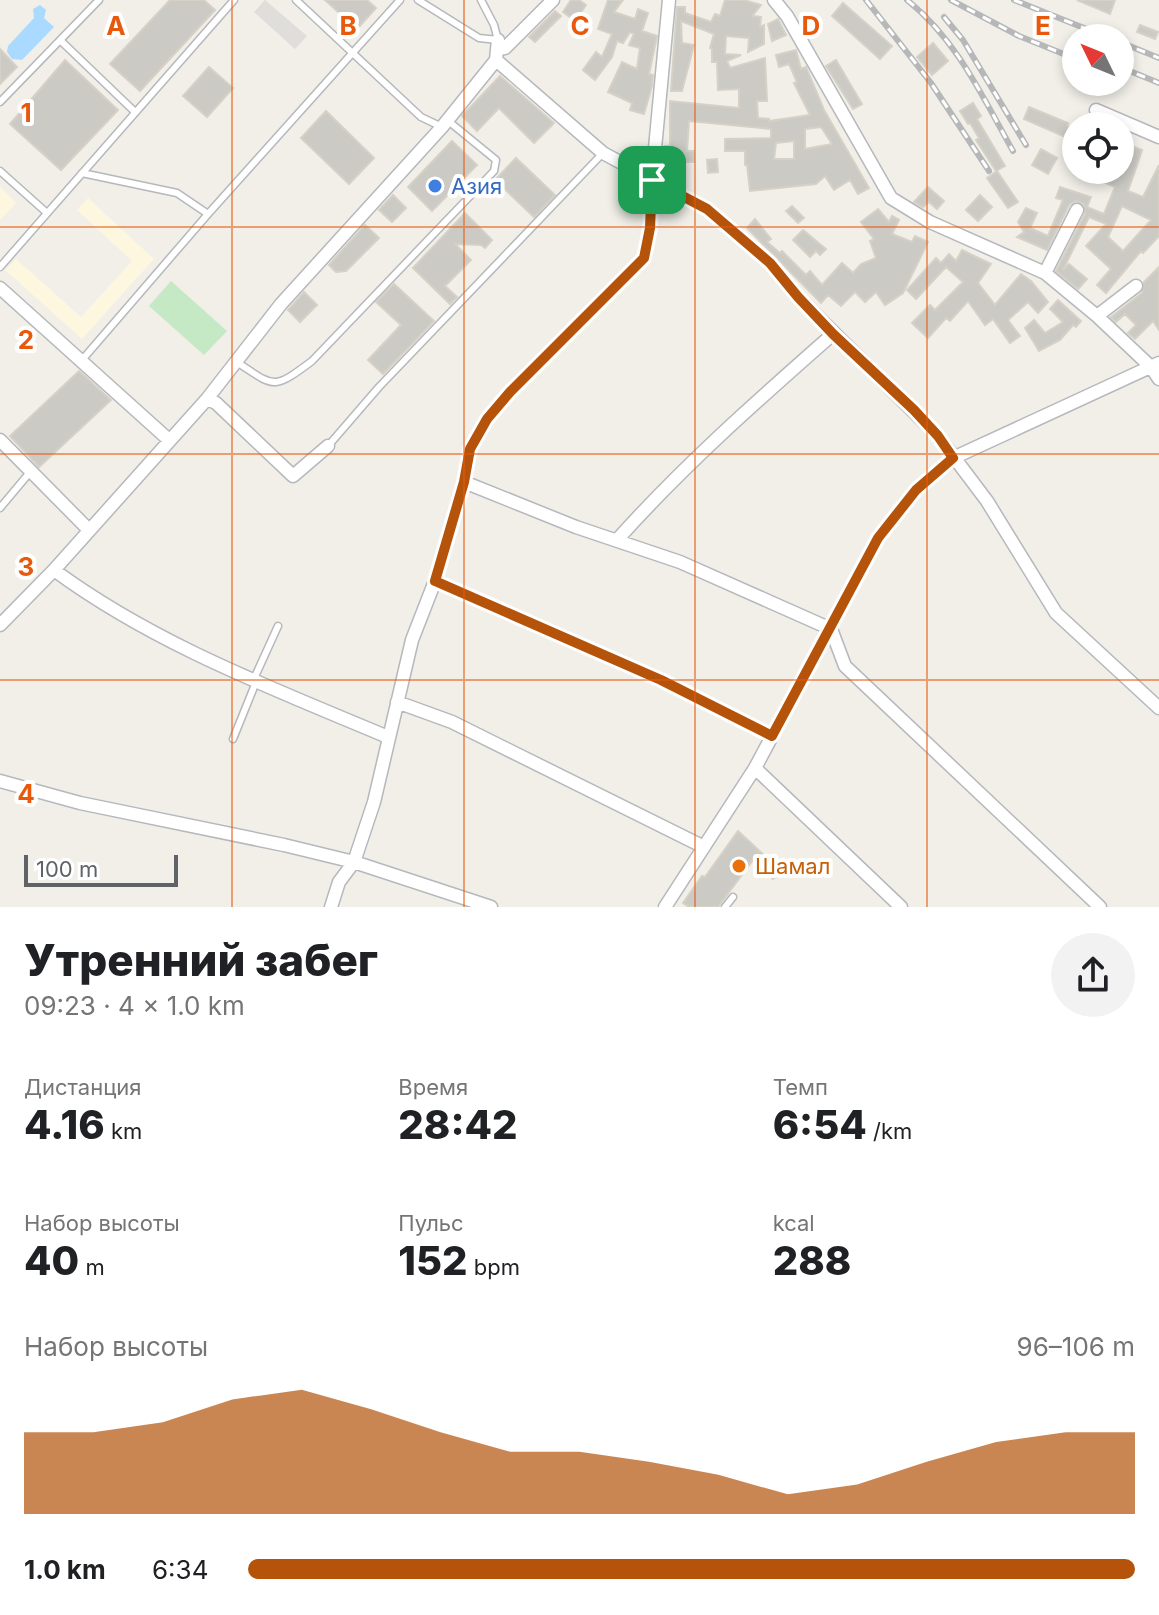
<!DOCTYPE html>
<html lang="ru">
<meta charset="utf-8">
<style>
body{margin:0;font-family:Inter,sans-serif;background:#f2f2f2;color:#202124;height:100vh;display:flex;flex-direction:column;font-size:30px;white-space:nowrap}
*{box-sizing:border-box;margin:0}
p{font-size:26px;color:#757577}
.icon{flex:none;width:44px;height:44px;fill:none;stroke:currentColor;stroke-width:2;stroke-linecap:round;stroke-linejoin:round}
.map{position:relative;height:907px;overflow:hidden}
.drawer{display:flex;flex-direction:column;background:#fff;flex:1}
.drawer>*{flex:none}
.needle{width:52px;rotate:313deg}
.buttons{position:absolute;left:1062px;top:24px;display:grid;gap:16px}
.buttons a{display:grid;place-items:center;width:72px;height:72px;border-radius:50%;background:#fff;box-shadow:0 4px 12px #0003;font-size:40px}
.scale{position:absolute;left:24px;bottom:20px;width:154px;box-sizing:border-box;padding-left:8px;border:4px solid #5f6368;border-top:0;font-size:22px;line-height:28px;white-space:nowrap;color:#5f6368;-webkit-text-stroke:6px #fff;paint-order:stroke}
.pin{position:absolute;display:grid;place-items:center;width:68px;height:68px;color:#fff;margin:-34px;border-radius:16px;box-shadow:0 4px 12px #0006}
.round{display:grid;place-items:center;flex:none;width:84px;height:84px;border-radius:42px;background:#f2f2f2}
.overview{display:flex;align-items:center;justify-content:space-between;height:136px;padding:0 24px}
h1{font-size:44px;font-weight:800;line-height:60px}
.figures{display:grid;grid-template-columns:repeat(3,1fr);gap:12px;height:136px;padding:8px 24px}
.figures div{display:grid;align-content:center}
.figures b{font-size:40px;font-weight:800}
.figures small{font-size:22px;font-weight:400}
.figures p{font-size:22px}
.chart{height:224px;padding:16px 24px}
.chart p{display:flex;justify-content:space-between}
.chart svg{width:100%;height:144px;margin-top:8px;fill:#b45309;opacity:.7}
ul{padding:0 24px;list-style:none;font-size:26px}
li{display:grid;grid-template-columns:128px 96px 1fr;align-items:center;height:60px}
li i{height:20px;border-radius:10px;background:#b45309}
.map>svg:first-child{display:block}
.commercial{fill:#fef7e0}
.industrial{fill:#e0deda}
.green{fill:#c5e8c5}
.water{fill:#aadaff}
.building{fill:#cccac5;stroke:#d6d1c6;stroke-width:2;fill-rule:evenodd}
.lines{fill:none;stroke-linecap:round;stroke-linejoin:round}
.service-casing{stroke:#b5b8bc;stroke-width:9}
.minor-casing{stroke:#b5b8bc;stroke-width:15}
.service{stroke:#fff;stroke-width:6}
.minor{stroke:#fff;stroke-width:12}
.rail-casing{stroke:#b6b7b8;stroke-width:6}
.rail{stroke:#fff;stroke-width:3;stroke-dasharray:9;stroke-linecap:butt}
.route-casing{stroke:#fff;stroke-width:16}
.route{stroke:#b45309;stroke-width:10}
.grid{fill:none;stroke:#e8590c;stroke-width:2;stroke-opacity:0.55}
.shop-dot{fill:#3f7fe0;stroke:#fff;stroke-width:3}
.food-dot{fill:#e8710a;stroke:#fff;stroke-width:3}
.labels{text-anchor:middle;stroke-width:8;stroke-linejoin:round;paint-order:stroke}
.shop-label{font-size:22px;fill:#366cbe;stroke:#fff;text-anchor:start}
.food-label{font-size:22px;fill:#c56008;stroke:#fff;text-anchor:start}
.grid-label{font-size:26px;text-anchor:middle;font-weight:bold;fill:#e8590c;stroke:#fff;stroke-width:8;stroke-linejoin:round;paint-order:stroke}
</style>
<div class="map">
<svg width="1159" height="907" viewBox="0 0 1159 907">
<rect width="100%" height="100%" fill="#f1efe8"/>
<!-- commercial -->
<path class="commercial" d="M0 187 16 203 0 220Z
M88 198 154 259 82 339 5 270 16 259 81 317 132 261 77 210Z"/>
<!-- industrial -->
<path class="industrial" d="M265 0 307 36 295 49 254 12Z"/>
<!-- green -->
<path class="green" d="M171 281 227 331 204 355 149 306Z"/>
<!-- water -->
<path class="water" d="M40 5 46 10 44 18 54 27 22 60 12 59 7 52 8 46 34 18 33 9Z"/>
<!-- building -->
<path class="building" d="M170 0H204L215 10 140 91 110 64Z
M325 0H367L376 8 357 29Z
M571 0H579L586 5 575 21 563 12Z
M608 0H623L614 12 635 19 638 9 648 13 642 31 657 36 649 74 653 75 652 86 644 114 630 110 632 103 608 92 622 62 637 69 640 48 629 45 634 34 630 32 623 43 617 41 612 57 595 80 583 70 596 52 602 57 612 34 598 29Z
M725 0H744L761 5 752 16 761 17 760 27 764 25V44L748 52 749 38 726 36 725 54 741 55 727 61 730 68 765 58 767 101H757L758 118 769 119V121L810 115 794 83 797 82 789 64 779 67 776 55 796 50 801 69 806 67 824 110 869 188 858 194 850 180 834 190 825 176 816 184 750 191 747 165H745V151H725V139L771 138V129L689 121 687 151H694V162H664L665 146H670V101L739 108V89L718 90 717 62H712V49L710 48 714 34 681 21 682 43 694 45 682 91H671L677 7H685V13L711 22 715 14 720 16ZM821 127 832 144 805 149V129ZM794 141V159H774L776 143Z
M1077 0H1115L1110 14Z
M843 3 892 46 880 59 832 16Z
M555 11 561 16 535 42 529 37Z
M778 19 786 35 772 41 768 24Z
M1140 25 1158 32 1155 39 1137 32Z
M933 43 948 61 932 75 917 57Z
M0 49 17 67 0 84Z
M65 60 118 110 61 170 10 124Z
M836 60 862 104 853 109 826 66Z
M209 67 233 88 207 117 183 96Z
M500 76 554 123 534 143 499 108 477 131 462 116Z
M973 103 981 116 977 119 1005 166 996 171 976 140 979 138 970 123 968 124 960 111Z
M1029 107 1068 123 1067 126 1076 130 1072 140 1024 119Z
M326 111 374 158 349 184 301 138Z
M452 141 477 165 432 211 408 187Z
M1131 146 1142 150 1128 191 1143 197 1159 165V236L1143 253 1141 251 1106 293 1097 285 1111 269 1086 246 1106 224 1089 217 1063 270 1069 264 1087 279 1078 289 1056 271 1085 214 1084 204 1076 201 1069 205 1047 250 1017 237 1024 232 1018 222 1026 208 1037 213 1030 228 1048 236 1063 200 1056 198 1060 187 1091 197 1087 207 1104 214 1115 187 1097 179 1101 170H1121ZM1122 206 1151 220 1123 251 1108 237Z
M1041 149 1057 158 1048 174 1032 165Z
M516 158 555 195 534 217 495 180Z
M717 159 718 172 708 173 707 160Z
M997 171 1018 202 1008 208 987 178Z
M928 187 944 201 937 209 929 202 923 207 914 202Z
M393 195 406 208 392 222 379 210Z
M980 195 992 207 978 221 966 210Z
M792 206 804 218 798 223 786 211Z
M878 209 889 222 892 216 899 220 892 234 912 242 915 236 928 242 903 293 885 305 876 292 865 302 855 292 841 306 828 295 821 303 747 228 755 219 771 239 767 242 780 253 782 251 806 275 810 271 822 285 842 263 853 273 861 264 876 258 870 241 874 239 861 222Z
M465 213 492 240 485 248 481 245 455 244 471 260 445 286 457 297 450 304 413 268Z
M365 225 379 238 346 271 336 272 329 265Z
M803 230 826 249 820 255 816 251 810 257 793 240Z
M962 250 991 264 978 283 995 305 1021 274 1031 281 1048 302 1038 313 1028 302 1008 320 1020 336 1010 343 993 319 985 325 968 301 950 321 946 318 928 338 912 323 930 305 935 310 963 282 946 267 916 299 907 290 936 258 941 263 949 254 956 261Z
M1159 267V330L1153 321 1135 339 1128 333 1136 325 1125 314 1116 322 1111 317 1142 293 1144 282Z
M394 284 434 321 383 374 368 360 401 325 376 302Z
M304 292 317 305 300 322 288 310Z
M1058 300 1081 321 1076 327 1073 325 1060 340 1039 351 1025 328 1034 320 1045 333 1063 322 1050 309Z
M79 371 111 400 39 467 10 436Z
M738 831 782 872 773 879 753 860 718 907H689L683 903 702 876 705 877Z"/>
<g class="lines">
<defs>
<path id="service" d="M296 0 421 117 442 127
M418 0 479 38 498 40 494 25 481 0
M60 40 135 112
M0 102 99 0
M0 171 47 213
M82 173 177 193 208 214
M0 267 234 0
M82 360 208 214 400 0
M235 361C275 387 272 391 312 361L494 171 496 160 447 120
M328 446 379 387 603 153
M0 508 31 471
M253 681 278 626
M233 739 256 682
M725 907 733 897"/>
<path id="minor" d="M774 0 787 16 891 198 930 222 1045 273 1097 316 1151 367 1159 379
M497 49 505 48 553 0
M496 60 603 153 707 209 770 263 798 297 938 436 987 501 1056 613 1159 708
M1096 110 1159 137
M1045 273 1077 210
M0 288 169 440
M1097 316 1136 286
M207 399 216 403 293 476 328 446
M0 440 88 529
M464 482 576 527 680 562 831 629 845 666 1100 907
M617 540C684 465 758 400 833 334
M54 570C154 644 274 689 388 737
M435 581 661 680 772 736
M0 625 54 570 207 399 281 304 442 127 496 60 498 40
M397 702 452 722 704 847
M755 768 901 907
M0 781 80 803 284 845 354 862 491 907
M331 907 339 882 354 862 374 802 412 640 435 581 464 482 470 449 487 419 510 392 644 258 650 228 652 180 669 0
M665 907 755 768 878 538 916 490 953 458 1159 363"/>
</defs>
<!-- service casing -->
<use href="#service" class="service-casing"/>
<!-- minor casing -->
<use href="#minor" class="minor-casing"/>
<!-- service -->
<use href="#service" class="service"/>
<!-- minor -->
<use href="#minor" class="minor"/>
<defs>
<path id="rail" d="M866 0 931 83 989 171
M907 0C957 40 982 96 1013 151
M951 0 1019 36 1076 59
M1014 0 1109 38
M944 17 963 40 1026 145
M1120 42 1159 58
M1120 67 1159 83"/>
</defs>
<!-- rail casing -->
<use href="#rail" class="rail-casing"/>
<!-- rail -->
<use href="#rail" class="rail"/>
</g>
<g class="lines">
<defs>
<path id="route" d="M652 180 707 209 770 263 798 297 833 334 914 410 938 436 953 458 916 490 878 538 772 736 661 680 435 581 464 482 470 449 487 419 510 392 644 258 650 228Z"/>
</defs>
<!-- route casing -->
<use href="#route" class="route-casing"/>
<!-- route -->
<use href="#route" class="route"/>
</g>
<!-- grid -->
<path class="grid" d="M232 0V907M464 0V907M695 0V907M927 0V907M0 227H1159M0 454H1159M0 680H1159"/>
<!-- markers -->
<circle class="shop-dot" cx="435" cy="186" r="8"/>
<circle class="food-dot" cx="739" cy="866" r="8"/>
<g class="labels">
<!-- shop labels -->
<g class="shop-label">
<text x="451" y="194">Азия</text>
</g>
<!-- food labels -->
<g class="food-label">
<text x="755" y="874">Шамал</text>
</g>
</g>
<g class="grid-label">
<text x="116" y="35">A</text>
<text x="348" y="35">B</text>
<text x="580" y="35">C</text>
<text x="811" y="35">D</text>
<text x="1043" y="35">E</text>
<text x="26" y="122">1</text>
<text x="26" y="349">2</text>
<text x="26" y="576">3</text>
<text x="26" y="803">4</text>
</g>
</svg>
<div class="buttons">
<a><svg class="needle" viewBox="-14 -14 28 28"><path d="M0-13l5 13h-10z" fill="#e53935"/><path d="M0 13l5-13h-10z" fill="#757577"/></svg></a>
<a><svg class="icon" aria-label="locate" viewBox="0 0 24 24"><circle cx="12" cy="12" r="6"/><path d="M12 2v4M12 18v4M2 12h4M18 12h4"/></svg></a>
</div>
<div class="scale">100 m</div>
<div class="pin" style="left:652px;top:180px;background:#1e9e55"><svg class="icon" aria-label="arrive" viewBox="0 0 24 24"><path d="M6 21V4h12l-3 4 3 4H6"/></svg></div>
</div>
<section class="drawer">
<div class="overview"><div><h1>Утренний забег</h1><p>09:23 · 4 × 1.0 km</p></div><a class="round"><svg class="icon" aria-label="share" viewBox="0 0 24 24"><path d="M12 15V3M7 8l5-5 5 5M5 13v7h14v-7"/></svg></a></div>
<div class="figures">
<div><p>Дистанция</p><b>4.16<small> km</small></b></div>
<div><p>Время</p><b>28:42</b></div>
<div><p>Темп</p><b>6:54<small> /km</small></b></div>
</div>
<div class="figures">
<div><p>Набор высоты</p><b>40<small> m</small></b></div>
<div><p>Пульс</p><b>152<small> bpm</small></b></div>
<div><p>kcal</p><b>288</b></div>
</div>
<div class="chart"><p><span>Набор высоты</span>96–106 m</p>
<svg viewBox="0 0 160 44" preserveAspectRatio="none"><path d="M0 44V19L10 19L20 16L30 9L40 6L50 12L60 19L70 25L80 25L90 28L100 32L110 38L120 35L130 28L140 22L150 19L160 19V44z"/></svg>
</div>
<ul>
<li><b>1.0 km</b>6:34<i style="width:100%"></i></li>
</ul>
</section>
